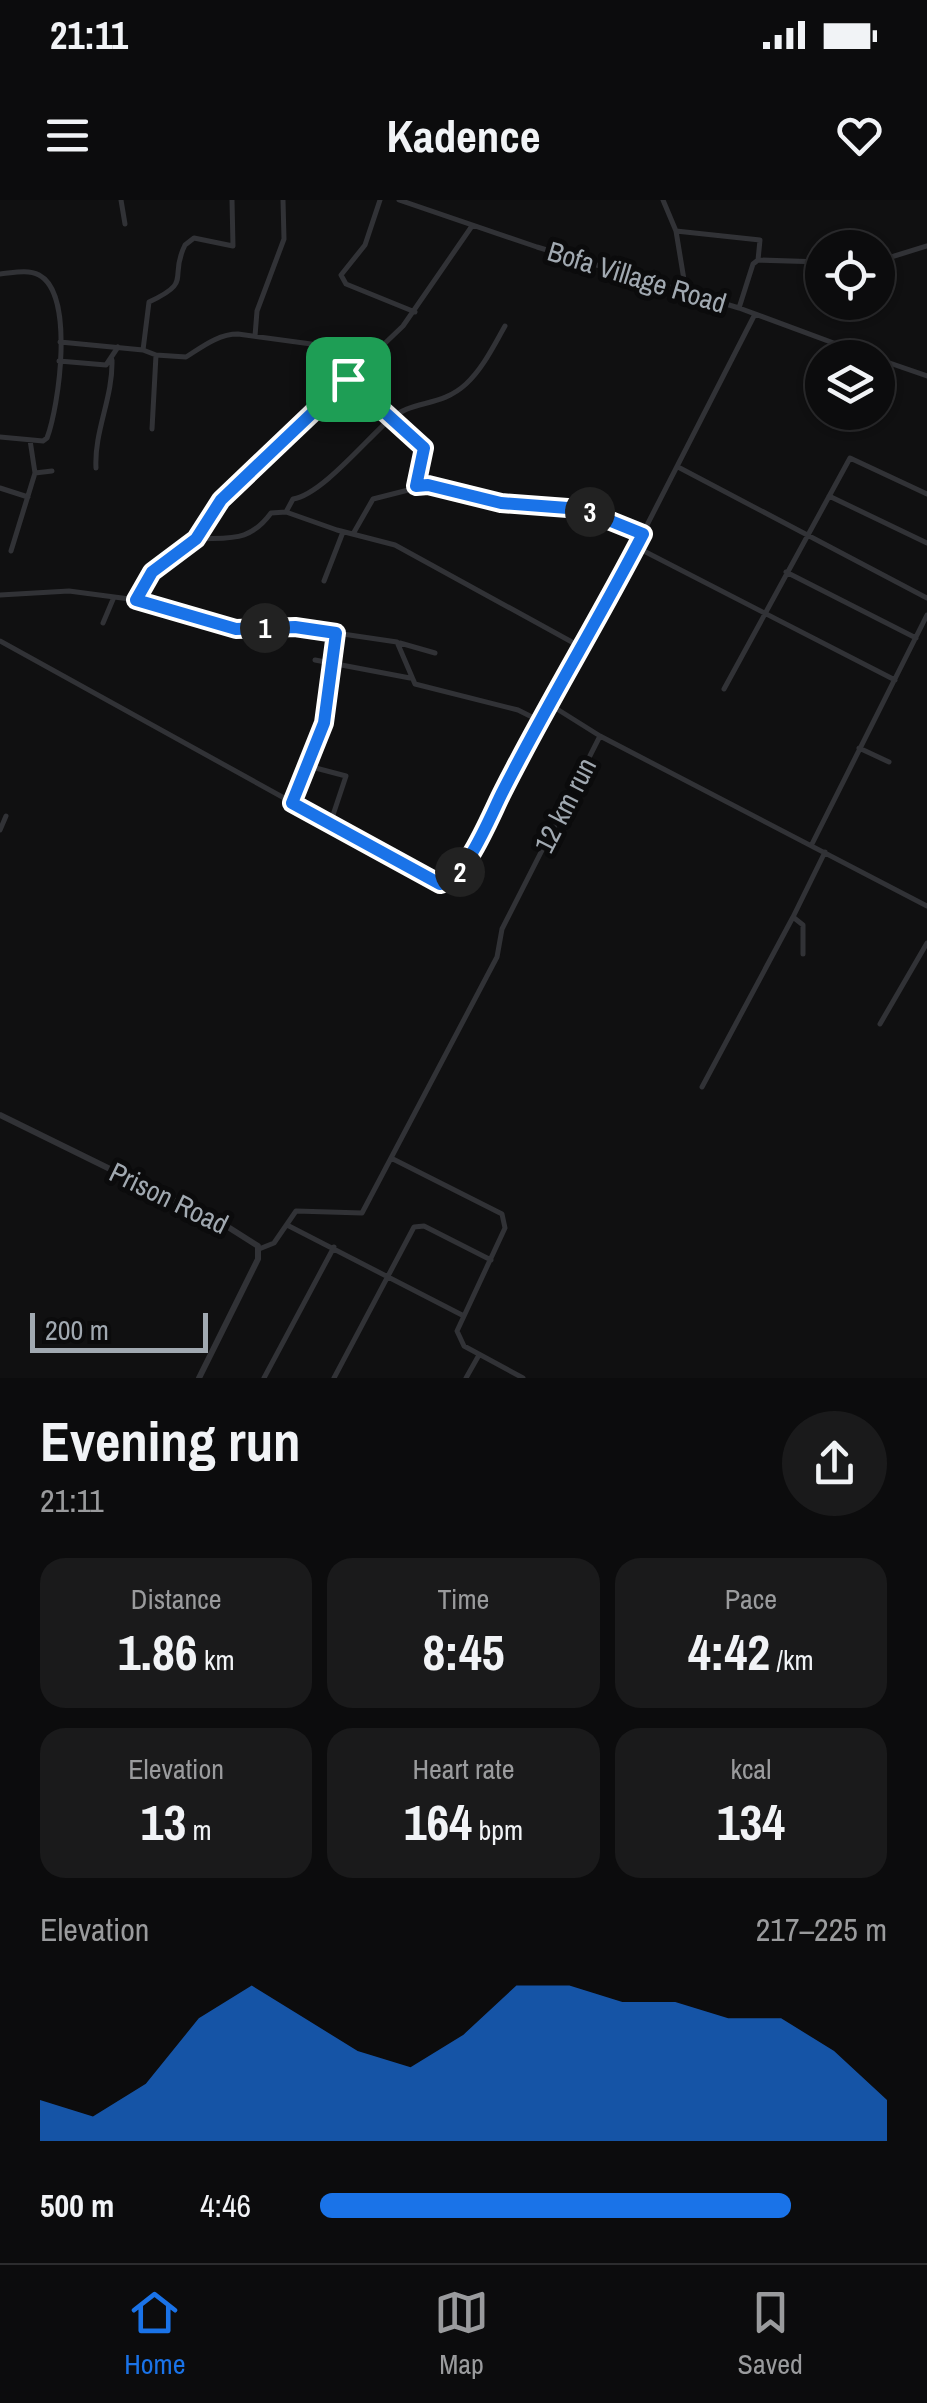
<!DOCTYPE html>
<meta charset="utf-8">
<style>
body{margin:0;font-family:"Archivo Narrow",sans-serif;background:#1a1a1b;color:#f1f3f6;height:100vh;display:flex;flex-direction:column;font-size:38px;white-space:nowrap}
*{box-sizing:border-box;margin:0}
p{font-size:32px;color:#9a9b9d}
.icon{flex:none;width:55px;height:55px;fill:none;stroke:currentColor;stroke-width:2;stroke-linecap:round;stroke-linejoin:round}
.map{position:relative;height:1178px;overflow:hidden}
.drawer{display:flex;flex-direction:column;background:#0c0c0d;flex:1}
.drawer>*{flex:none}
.buttons{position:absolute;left:805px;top:30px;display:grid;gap:20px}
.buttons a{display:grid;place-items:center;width:90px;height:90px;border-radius:50%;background:#0c0c0d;box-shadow:0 2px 8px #0004,0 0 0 2px #2c2c2e;font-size:50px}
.scale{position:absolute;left:30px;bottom:25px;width:178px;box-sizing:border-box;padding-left:10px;border:5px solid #a1a9b1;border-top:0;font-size:28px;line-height:35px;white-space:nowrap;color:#a1a9b1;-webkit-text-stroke:8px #0b0b0c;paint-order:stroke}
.pin{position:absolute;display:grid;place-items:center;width:85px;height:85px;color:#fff;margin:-42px;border-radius:20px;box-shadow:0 5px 15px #0006}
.km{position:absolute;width:50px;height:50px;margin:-25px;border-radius:50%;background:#222;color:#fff;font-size:28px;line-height:50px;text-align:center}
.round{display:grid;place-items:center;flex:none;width:105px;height:105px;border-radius:52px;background:#1a1a1b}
.summary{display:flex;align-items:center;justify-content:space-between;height:170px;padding:0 40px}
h1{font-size:55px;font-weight:700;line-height:75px}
.metrics{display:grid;grid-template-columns:repeat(3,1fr);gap:15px;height:170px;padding:10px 40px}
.metrics div{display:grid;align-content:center;border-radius:25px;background:#1a1a1b;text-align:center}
.metrics b{font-size:50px;font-weight:700}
.metrics small{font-size:28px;font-weight:400}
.metrics p{font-size:28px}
.chart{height:280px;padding:20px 40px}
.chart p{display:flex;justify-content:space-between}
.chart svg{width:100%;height:180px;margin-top:10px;fill:#1a73e8;opacity:.7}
ul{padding:0 40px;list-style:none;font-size:32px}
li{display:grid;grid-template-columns:160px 120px 1fr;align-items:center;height:75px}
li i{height:25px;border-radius:12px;background:#1a73e8}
.status{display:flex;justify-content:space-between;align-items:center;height:70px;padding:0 50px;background:#0c0c0d;direction:ltr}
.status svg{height:28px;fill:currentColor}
header{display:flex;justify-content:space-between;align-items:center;height:130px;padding:0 40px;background:#0c0c0d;font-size:45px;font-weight:700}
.tabs{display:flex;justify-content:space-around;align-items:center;height:140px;border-top:2px solid #2c2c2e;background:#0c0c0d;font-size:28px;color:#9a9b9d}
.tabs a{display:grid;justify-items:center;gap:5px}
.tabs .active{color:#1a73e8}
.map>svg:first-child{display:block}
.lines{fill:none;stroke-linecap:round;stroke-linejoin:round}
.minor{stroke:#313236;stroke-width:5}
.tertiary{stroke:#313236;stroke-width:6}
.route-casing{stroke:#fff;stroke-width:20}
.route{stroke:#1a73e8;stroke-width:12}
.labels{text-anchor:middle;stroke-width:10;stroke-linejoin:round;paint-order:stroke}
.street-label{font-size:28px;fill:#a1a9b1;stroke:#0b0b0c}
</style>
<div class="status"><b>21:11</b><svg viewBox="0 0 49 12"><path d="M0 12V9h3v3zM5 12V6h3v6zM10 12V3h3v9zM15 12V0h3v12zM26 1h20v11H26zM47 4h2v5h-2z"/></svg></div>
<header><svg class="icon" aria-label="menu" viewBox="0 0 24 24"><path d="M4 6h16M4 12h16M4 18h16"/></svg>Kadence<svg class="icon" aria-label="heart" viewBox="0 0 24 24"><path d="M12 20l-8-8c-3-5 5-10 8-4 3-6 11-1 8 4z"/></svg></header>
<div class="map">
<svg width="927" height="1178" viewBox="0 0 927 1178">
<rect width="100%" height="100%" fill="#101011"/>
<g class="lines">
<!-- minor -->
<path class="minor" d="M121 0 125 24
M380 0 365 45 341 75 346 84 415 112
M399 0 537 47 739 108 874 158
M663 0 676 31 686 92
M676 31 760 40 758 60 753 64 739 108
M758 60 822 62
M878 61 927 46
M0 74C12 73 28 69 39 75 75 94 59 206 47 238L43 241 0 237
M255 136 257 111 284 39 283 0
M60 142 143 150 156 155 152 229
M143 150 149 102C194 81 168 79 185 45L194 38 233 46 232 0
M156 155 186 157C202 147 218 134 238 134L326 146 361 166
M878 159 927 176
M59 161 106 165 118 147
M348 179 424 248 416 286
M678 267 927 398
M96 268C94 231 113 198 112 160
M35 273 52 271
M0 288 28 297
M829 296 927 343
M286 312 293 299C321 295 366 240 389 220 413 199 440 208 466 184 483 168 493 147 505 126
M353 334 373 299 428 285 501 303 581 309 643 334
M196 339C230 337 249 343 271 313L286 312 337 330 395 345 581 447
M636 347 895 480
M11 351 35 273 30 240
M786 372 916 438
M324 381 343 332
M0 395 69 391 137 400 152 372 196 339 221 300 403 126 472 26
M137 400 236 429 295 427 397 442 415 484 518 510 538 520
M103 423 114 397
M0 441 440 684 456 679 549 504
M400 443 435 453
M315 460 410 478
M724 489 850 258 927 294
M600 536 927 706
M859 548 889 562
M308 566 346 576 330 624
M291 603 324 523 336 433
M0 630 6 616
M812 644 927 415
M803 754V725L793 717 825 652
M880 824 927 743
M702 887 793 717
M391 958 502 1014 505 1028 457 1131 464 1146 523 1178
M287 1025 462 1115
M259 1049 274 1043 296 1011 362 1013 497 757 502 729 600 536 549 504 624 370 755 114
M264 1178 334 1047
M334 1178 414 1027 424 1026 491 1060
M466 1178 479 1155"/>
<!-- tertiary -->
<path class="tertiary" d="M0 915 228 1027 258 1046V1059L199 1178"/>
</g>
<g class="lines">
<defs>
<path id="route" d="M348 179 424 248 416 286 428 285 501 303 581 309 643 334C598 421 547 504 503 591 491 614 466 680 440 684L292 603 324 523 336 433 295 427 236 429 136 400 152 372 196 339 221 300Z"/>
</defs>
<!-- route casing -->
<use href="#route" class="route-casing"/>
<!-- route -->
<use href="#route" class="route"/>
</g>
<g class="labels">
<!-- street labels -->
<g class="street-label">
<text transform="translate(637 77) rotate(17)" y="10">Bofa Village Road</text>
<text transform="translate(565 605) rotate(-63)" y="10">12 km run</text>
<text transform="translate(169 998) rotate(26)" y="10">Prison Road</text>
</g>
</g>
</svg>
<div class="buttons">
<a><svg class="icon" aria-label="locate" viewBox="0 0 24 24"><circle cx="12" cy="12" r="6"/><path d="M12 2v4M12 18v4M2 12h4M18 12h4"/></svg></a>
<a><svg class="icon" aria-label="layers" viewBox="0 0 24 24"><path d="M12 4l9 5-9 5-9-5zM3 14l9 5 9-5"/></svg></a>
</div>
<div class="scale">200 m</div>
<div class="pin" style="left:348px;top:179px;background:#1e9e55"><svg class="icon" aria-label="arrive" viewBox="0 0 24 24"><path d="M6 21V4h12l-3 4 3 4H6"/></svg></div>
<b class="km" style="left:265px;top:428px">1</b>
<b class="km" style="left:460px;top:672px">2</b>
<b class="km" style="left:590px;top:312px">3</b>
</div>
<section class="drawer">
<div class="summary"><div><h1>Evening run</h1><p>21:11</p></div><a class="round"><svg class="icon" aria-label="share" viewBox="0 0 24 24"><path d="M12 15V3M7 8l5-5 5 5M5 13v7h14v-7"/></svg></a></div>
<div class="metrics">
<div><p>Distance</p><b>1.86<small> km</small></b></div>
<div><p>Time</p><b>8:45</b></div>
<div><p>Pace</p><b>4:42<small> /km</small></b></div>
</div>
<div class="metrics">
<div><p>Elevation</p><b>13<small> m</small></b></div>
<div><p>Heart rate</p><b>164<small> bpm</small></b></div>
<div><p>kcal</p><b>134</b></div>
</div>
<div class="chart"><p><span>Elevation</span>217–225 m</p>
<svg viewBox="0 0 160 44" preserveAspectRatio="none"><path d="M0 44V34L10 38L20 30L30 14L40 6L50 14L60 22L70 26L80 18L90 6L100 6L110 10L120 10L130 14L140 14L150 22L160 34V44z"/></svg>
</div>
<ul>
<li><b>500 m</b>4:46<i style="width:83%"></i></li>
</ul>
</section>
<nav class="tabs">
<a class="active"><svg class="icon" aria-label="home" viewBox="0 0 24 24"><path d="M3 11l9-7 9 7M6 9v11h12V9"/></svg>Home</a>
<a><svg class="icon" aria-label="map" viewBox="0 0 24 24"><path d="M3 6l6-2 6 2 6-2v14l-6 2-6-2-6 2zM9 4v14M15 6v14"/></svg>Map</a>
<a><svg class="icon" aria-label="saved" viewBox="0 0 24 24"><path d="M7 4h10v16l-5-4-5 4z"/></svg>Saved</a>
</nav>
